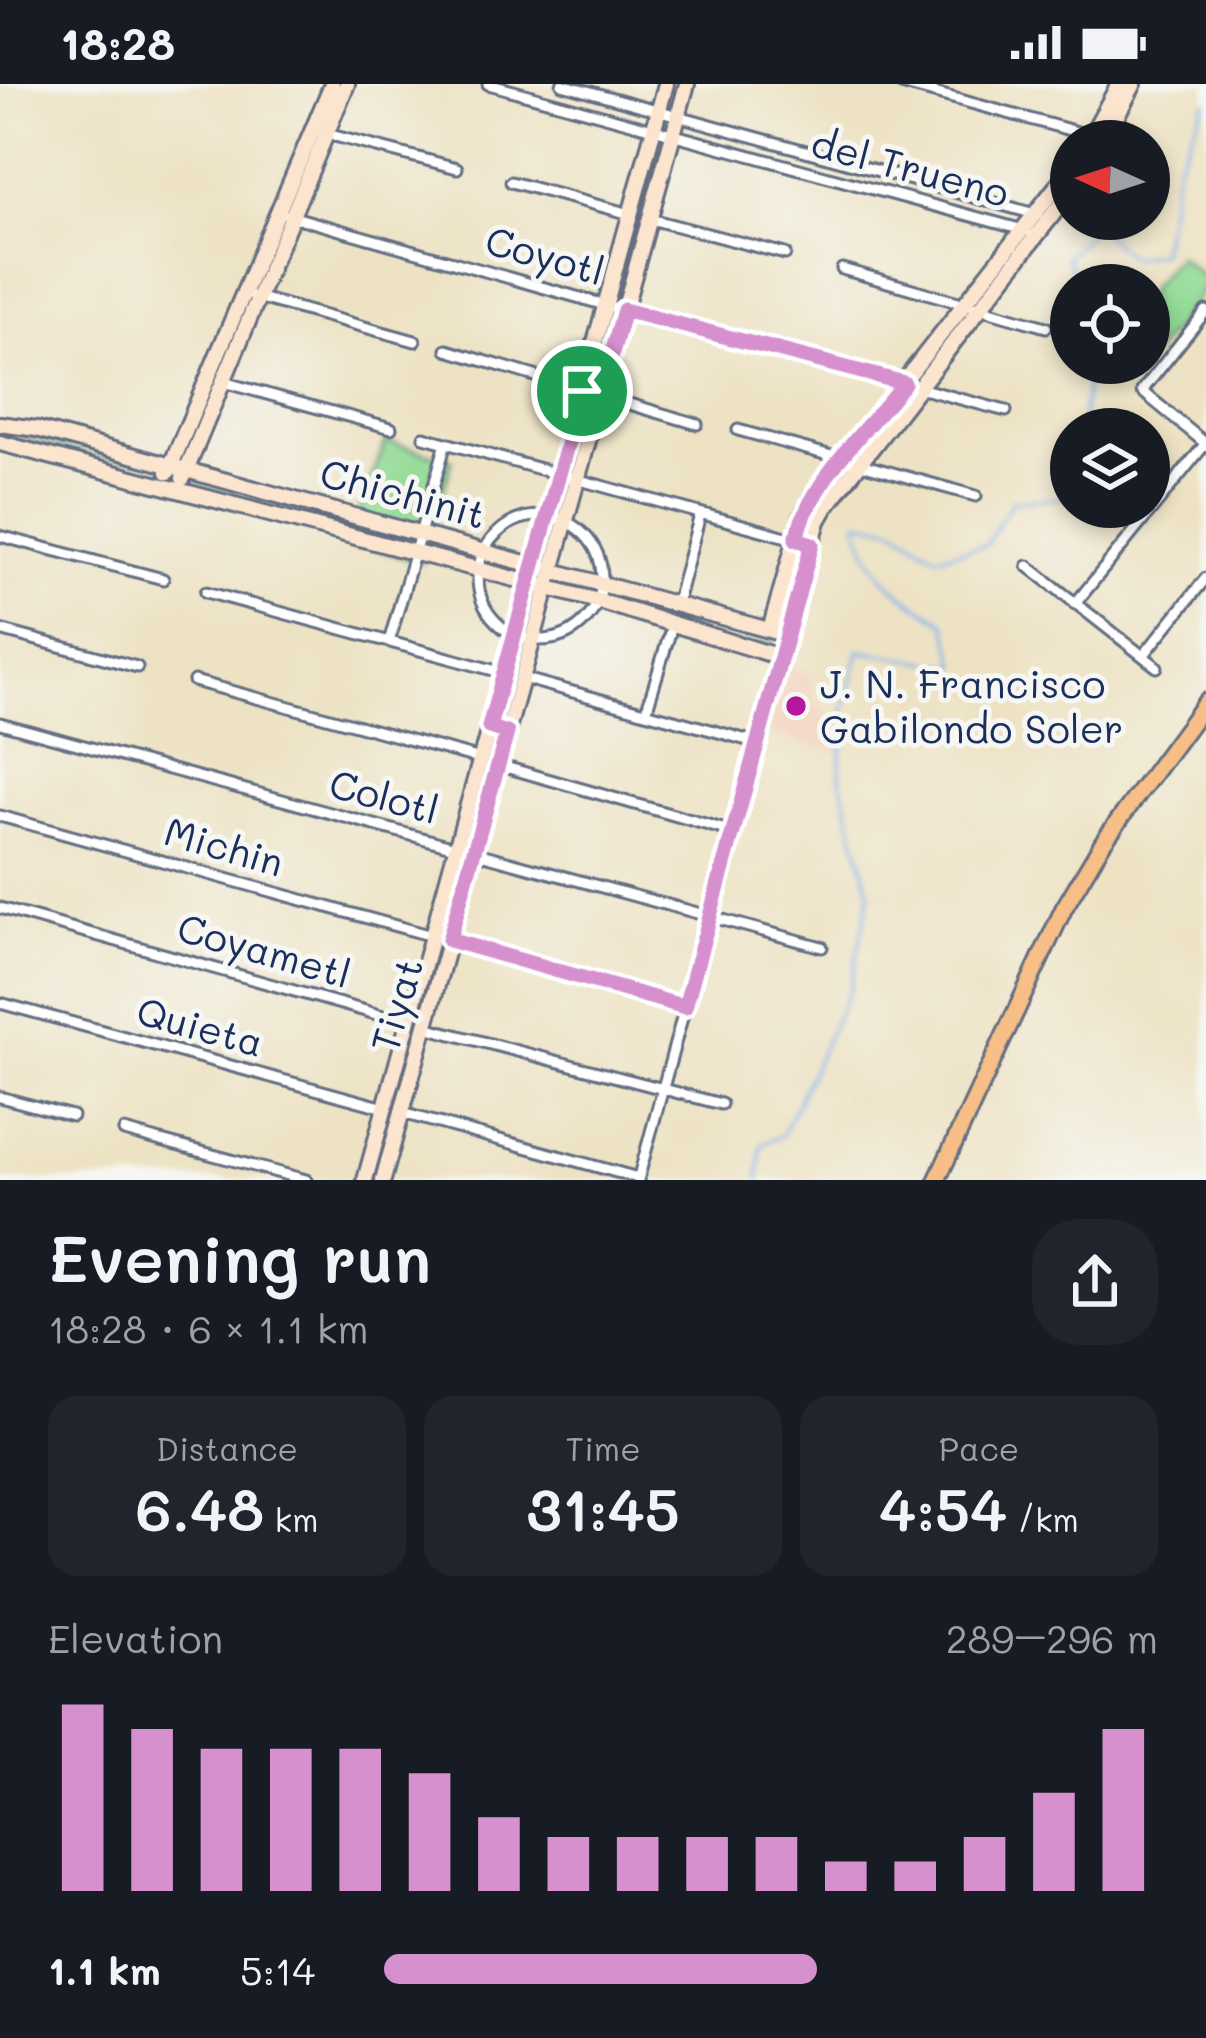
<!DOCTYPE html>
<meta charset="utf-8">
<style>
body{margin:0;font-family:Mali,sans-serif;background:#20242c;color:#f1f3f6;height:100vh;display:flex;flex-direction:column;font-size:45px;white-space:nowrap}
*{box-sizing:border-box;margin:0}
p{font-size:39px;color:#9ea1a6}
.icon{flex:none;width:66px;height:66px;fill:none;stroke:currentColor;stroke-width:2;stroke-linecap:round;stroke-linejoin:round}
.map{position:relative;height:1096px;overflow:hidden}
.panel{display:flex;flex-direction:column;background:#171b24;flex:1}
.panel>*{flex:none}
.needle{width:78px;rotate:273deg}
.controls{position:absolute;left:1050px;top:36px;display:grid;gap:24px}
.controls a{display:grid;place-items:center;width:120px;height:120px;border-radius:50%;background:#171b24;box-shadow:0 6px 18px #0003;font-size:60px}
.pin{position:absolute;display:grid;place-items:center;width:102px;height:102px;color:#fff;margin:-51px;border:6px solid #fff;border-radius:50%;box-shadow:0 3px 12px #0007}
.round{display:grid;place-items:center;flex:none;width:126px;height:126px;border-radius:48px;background:#20242c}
.head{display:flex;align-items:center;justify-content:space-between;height:204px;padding:0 48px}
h1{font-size:66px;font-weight:600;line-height:90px}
.metrics{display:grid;grid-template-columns:repeat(3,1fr);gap:18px;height:204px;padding:12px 48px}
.metrics div{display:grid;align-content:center;border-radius:30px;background:#20242c;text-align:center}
.metrics b{font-size:60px;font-weight:600}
.metrics small{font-size:33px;font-weight:400}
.metrics p{font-size:33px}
.chart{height:336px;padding:24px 48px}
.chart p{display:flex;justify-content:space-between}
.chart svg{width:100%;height:216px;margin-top:12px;stroke:#d690ce;stroke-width:6}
ul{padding:0 48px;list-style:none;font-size:39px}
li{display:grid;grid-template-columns:192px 144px 1fr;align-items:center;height:90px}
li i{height:30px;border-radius:15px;background:#d690ce}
.status{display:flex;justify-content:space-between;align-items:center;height:84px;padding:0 60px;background:#171b24;direction:ltr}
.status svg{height:33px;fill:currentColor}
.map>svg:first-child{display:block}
.built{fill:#f4d3c0}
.green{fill:#92da94;stroke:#568479;stroke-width:3}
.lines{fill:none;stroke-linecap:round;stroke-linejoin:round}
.stream{stroke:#7cb2eb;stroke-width:3}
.street-casing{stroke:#646e81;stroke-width:15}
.secondary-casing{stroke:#646e81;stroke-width:20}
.primary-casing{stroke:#646e81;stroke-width:21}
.street{stroke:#fff;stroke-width:9}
.secondary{stroke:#fce5cf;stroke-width:14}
.primary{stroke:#f7be87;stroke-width:15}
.route-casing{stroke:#fff;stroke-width:24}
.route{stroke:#d690ce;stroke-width:15}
.poi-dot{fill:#b5179e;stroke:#f6f6f2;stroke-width:4.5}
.labels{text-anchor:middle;stroke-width:10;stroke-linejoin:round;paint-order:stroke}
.street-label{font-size:39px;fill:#1b2f5e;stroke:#f6f6f2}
.poi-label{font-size:39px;fill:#1b2f5e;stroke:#f6f6f2;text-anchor:start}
</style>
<div class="status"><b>18:28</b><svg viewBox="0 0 49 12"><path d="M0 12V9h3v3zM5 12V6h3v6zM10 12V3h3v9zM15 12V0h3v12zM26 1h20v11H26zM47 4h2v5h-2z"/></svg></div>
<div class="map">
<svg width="1206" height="1096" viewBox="0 0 1206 1096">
<rect width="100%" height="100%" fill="#f6f6f2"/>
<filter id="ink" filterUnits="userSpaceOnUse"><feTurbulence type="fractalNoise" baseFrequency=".00833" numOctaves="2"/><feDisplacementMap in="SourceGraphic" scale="24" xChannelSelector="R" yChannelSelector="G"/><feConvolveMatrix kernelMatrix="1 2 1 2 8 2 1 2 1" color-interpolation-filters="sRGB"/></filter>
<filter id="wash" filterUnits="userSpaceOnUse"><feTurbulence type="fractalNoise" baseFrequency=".004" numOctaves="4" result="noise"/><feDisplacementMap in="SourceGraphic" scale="48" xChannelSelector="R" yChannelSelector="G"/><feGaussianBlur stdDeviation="2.7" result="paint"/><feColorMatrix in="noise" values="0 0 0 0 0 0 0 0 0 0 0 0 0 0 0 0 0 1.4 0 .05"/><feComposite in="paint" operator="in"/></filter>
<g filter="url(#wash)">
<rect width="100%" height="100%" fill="#ede2c3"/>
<!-- built -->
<path class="built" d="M786 581 808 589 812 613 825 631 845 644 839 669 766 648Z"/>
<!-- green -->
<path class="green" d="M1178 172 1206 196V202L1149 276V205Z
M0 348 160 386 158 391 0 351Z
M386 357 452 376 428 460 515 485 514 490 425 466 421 479 348 456 352 445 185 399 187 394 354 440Z
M553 495 775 556 773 561 552 500Z
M530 514 537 516 470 758 464 756Z
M457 776 464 777 421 933 414 931Z"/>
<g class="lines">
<!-- stream -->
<path class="stream" d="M1078 201 1066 173 1096 142 1130 174 1160 168 1178 78 1206 17
M1080 345 1090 279
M759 1096 761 1061 782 1051 850 904 870 810 840 692 844 627 859 567 957 583 946 539C897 510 872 494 857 437L895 444 937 472 986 461 1012 417 1064 414 1071 401"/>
</g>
</g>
<g filter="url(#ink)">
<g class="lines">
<defs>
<path id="street" d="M488 0 1027 147
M562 0 1035 130
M901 0 1092 52
M323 49 457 84
M511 98 630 130
M287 131 605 221 1006 327
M650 135 785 170
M842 185 1046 243
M253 212 415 257
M447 266 697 340
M223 298 391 344
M738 346 976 412
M424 353 801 457
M1205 359 1142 307 1206 227
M478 494a62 62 0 1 1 124 0a62 62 0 1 1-124 0Z
M0 452 163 495
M1028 482 1157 583
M206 508 504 589
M677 518 700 431
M1075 520 1206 359
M0 546 137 583
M389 558 446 359
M1143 572 1206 494
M522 594 758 659
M194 597 481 675
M646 628 672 542
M0 639 822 863
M498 681 733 748
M0 732 432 852
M0 824 408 939
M450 857 685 923
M0 919 385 1024
M425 943 721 1020
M0 1013 72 1032
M402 1029 638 1094
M124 1047 306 1096
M638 1096 780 573"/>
<path id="secondary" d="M1088 57 1119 0
M1103 57 1134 0
M0 340 37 345 787 551
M0 359 598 517 780 573 818 437 826 423 1071 107
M168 388 332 0
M183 394 347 0
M770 546 802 432 811 416 1071 84
M365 1096 666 0
M383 1096 687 0"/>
<path id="primary" d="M937 1096 1064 824 1103 758 1206 618"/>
</defs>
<!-- street casing -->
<use href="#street" class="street-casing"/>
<!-- secondary casing -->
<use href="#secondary" class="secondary-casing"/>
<!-- primary casing -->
<use href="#primary" class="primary-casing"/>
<!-- street -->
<use href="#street" class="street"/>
<!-- secondary -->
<use href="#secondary" class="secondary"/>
<!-- primary -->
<use href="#primary" class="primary"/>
</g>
</g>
<g class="lines" filter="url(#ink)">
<defs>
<path id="route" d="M624 226 904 299C866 347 812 395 796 455L812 460 685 923 449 856 507 649 489 643 582 307 600 313Z"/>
</defs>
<!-- route casing -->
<use href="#route" class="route-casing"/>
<!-- route -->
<use href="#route" class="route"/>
</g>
<!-- markers -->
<circle class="poi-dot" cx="796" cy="622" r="12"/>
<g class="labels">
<!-- street labels -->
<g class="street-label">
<text transform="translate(910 84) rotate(15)" y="14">del Trueno</text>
<text transform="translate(545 172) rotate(16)" y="14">Coyotl</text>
<text transform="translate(403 410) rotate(15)" y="14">Chichinit</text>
<text transform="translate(384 713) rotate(15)" y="14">Colotl</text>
<text transform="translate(224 763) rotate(16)" y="14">Michin</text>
<text transform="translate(264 867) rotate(16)" y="14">Coyametl</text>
<text transform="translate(397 921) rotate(-74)" y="14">Tiyat</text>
<text transform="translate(200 943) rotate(15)" y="14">Quieta</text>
</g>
<!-- poi labels -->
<g class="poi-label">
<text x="820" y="614">J. N. Francisco<tspan x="820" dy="45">Gabilondo Soler</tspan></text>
</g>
</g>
</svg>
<div class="controls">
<a><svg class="needle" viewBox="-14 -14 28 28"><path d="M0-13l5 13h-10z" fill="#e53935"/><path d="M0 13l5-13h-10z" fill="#9ea1a6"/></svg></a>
<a><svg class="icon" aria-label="locate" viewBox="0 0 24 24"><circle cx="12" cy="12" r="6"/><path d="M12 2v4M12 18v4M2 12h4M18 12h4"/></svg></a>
<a><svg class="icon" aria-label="layers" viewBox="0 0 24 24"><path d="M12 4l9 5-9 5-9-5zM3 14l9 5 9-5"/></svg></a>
</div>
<div class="pin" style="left:582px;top:307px;background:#1e9e55"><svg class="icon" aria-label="arrive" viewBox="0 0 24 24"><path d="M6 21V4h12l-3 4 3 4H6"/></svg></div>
</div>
<section class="panel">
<div class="head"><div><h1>Evening run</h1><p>18:28 · 6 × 1.1 km</p></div><a class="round"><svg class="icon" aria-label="share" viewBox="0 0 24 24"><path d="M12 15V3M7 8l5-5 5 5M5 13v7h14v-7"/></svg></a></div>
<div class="metrics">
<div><p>Distance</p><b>6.48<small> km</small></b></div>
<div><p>Time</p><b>31:45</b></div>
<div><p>Pace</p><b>4:54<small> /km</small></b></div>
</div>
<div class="chart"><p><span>Elevation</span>289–296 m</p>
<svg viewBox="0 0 160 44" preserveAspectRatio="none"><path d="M5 44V6M15 44V11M25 44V15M35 44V15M45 44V15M55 44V20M65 44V29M75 44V33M85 44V33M95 44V33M105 44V33M115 44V38M125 44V38M135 44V33M145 44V24M155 44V11"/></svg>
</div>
<ul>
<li><b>1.1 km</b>5:14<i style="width:56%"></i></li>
</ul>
</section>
